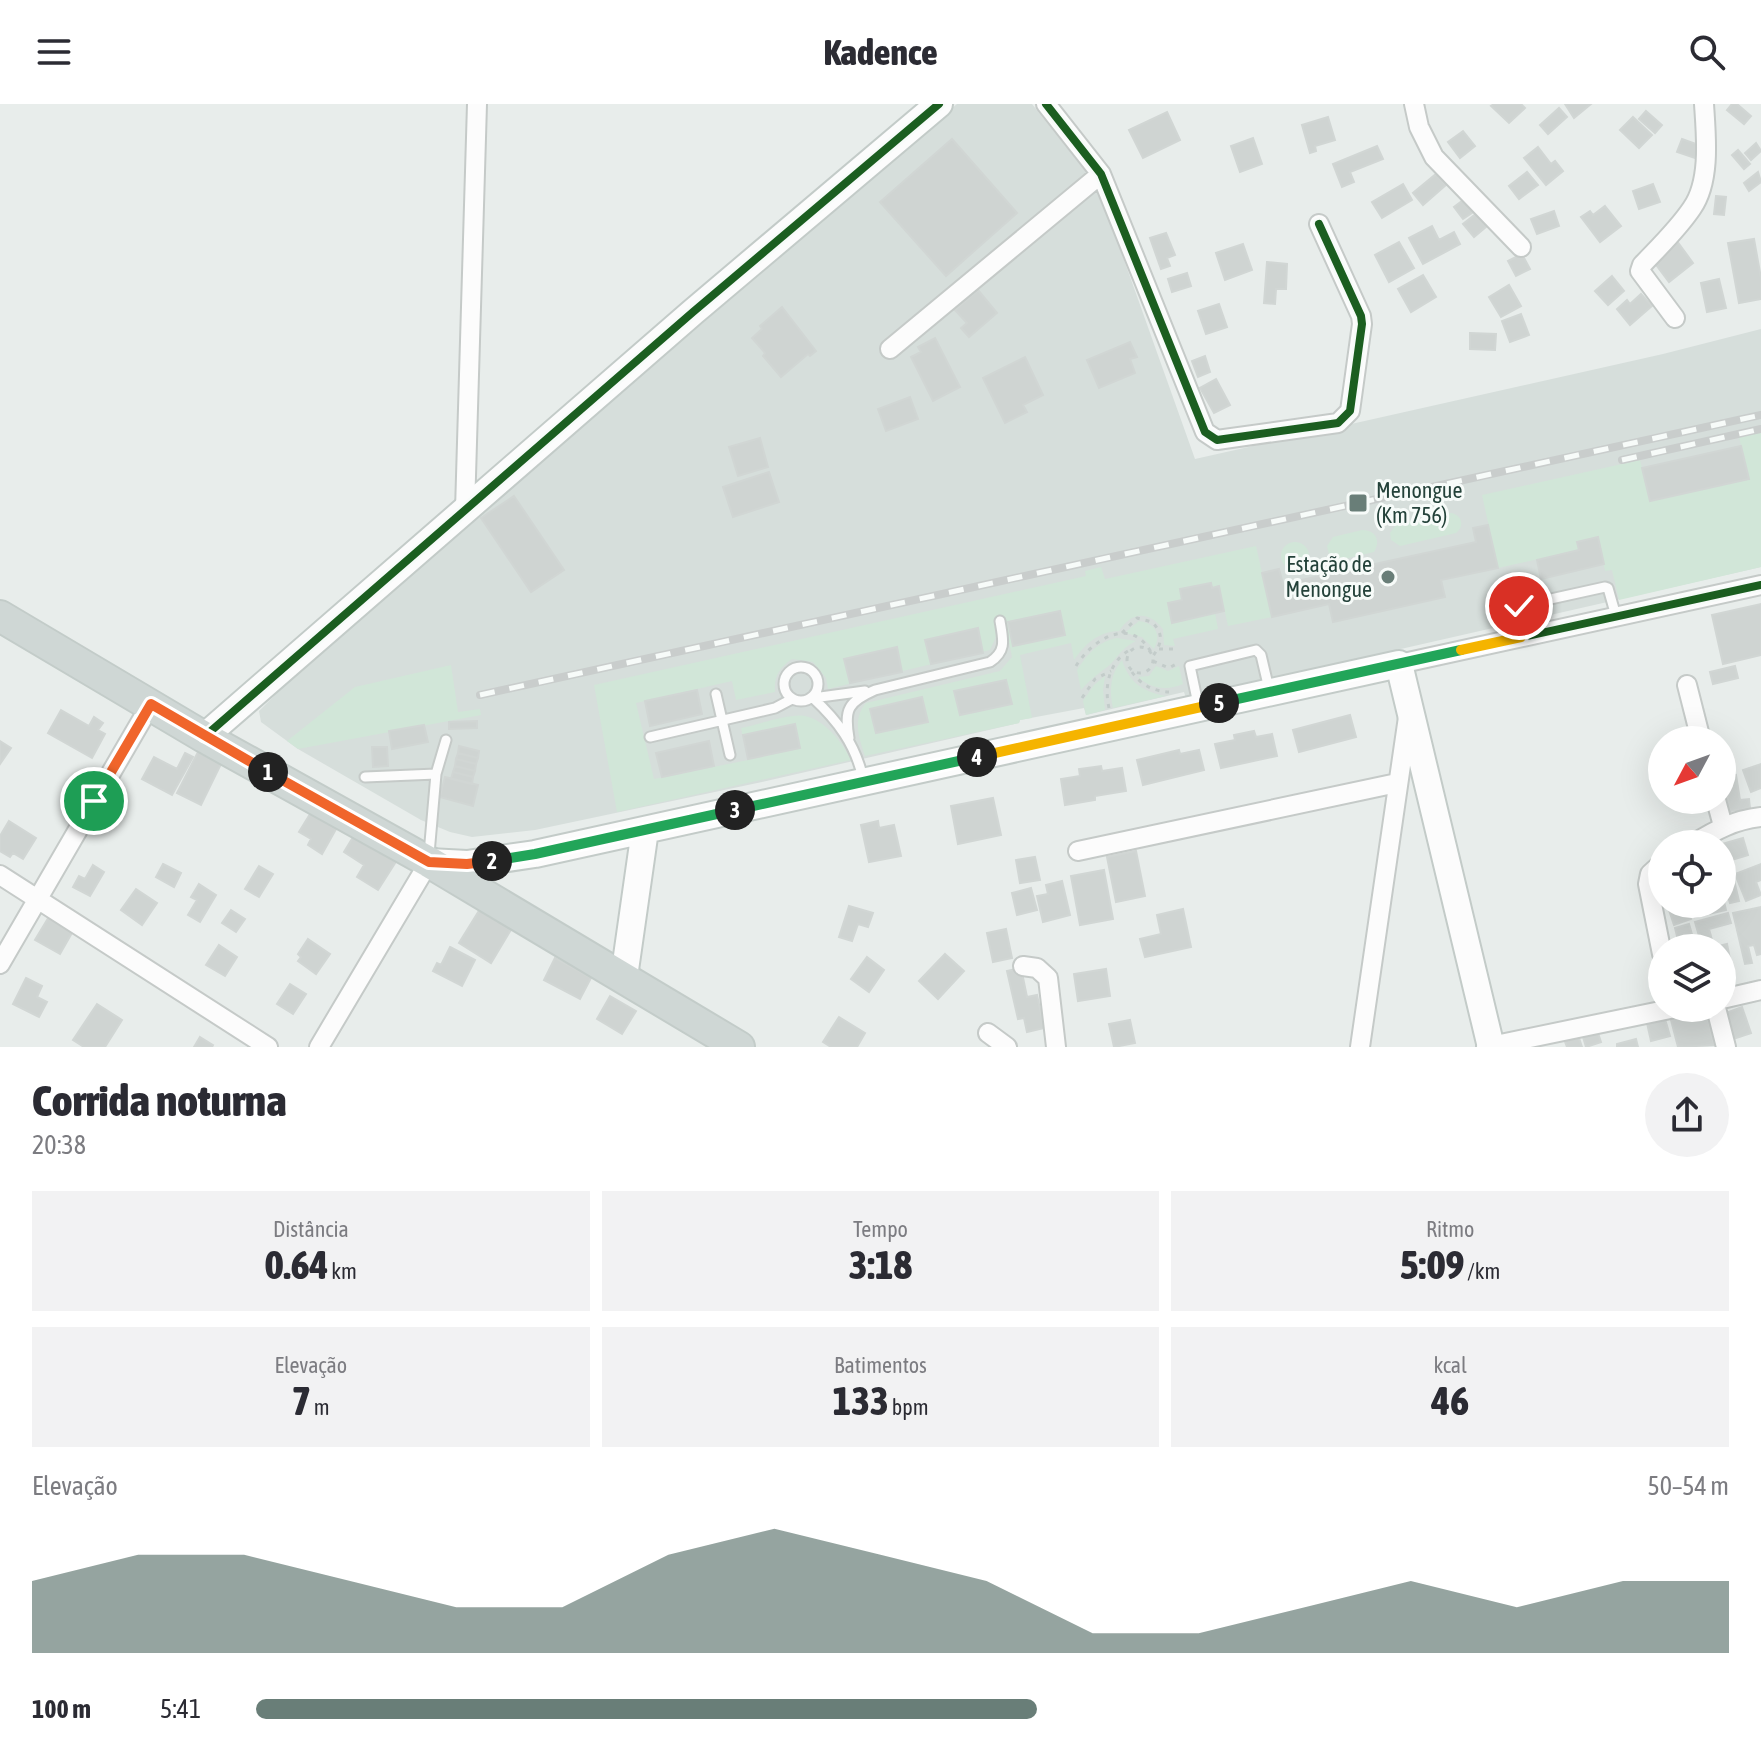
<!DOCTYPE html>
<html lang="pt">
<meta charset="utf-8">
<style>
body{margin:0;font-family:"Asap Condensed",sans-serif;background:#f2f2f3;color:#2b2b33;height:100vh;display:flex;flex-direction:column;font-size:30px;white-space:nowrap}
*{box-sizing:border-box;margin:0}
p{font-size:26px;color:#7c7c81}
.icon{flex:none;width:44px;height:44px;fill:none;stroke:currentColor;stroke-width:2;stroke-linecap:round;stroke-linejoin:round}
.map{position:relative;height:943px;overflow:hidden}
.sheet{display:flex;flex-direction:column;background:#fff;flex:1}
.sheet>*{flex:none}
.needle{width:52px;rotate:229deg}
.controls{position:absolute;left:1648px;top:622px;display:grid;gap:16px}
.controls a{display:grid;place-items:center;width:88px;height:88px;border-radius:50%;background:#fff;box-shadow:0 8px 32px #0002;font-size:40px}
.pin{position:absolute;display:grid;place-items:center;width:68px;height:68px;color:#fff;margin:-34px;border:4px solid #fff;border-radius:50%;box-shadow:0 2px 8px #0007}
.km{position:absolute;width:40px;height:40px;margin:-20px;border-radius:50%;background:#222;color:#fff;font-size:22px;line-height:40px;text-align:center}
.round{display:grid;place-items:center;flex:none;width:84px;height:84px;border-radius:42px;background:#f2f2f3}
.summary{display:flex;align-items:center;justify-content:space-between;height:136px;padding:0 32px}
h1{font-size:44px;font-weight:800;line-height:60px}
.figures{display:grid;grid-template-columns:repeat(3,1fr);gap:12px;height:136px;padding:8px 32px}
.figures div{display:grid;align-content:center;border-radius:0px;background:#f2f2f3;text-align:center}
.figures b{font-size:40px;font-weight:800}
.figures small{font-size:22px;font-weight:400}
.figures p{font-size:22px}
.chart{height:224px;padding:16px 32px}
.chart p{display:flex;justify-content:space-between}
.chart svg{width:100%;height:144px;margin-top:8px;fill:#697e78;opacity:.7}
ul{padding:0 32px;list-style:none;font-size:26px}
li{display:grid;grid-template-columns:128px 96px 1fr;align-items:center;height:60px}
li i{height:20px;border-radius:10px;background:#697e78}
header{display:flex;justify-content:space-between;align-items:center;height:104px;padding:0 32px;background:#fff;font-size:36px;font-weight:800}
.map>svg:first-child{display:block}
.built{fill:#d6dedb}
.green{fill:#d1e6d8}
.building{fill:#cfd4d2;stroke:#d1d6d4;stroke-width:2}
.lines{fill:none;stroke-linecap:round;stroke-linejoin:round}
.lane-casing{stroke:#c5cac8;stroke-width:13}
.street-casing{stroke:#c5cac8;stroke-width:22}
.secondary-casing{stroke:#c3cbc8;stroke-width:30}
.primary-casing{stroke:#c3ccc9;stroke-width:34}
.path{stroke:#c3ccca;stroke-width:3;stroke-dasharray:4 6;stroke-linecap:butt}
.lane{stroke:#fcfcfc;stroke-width:9}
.street{stroke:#fcfcfc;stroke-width:18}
.secondary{stroke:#fcfcfc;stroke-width:26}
.primary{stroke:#cfd7d5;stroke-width:30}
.rail-casing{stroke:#c9cdcc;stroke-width:8}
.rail{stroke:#f7fbf9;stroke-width:5;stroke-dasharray:15;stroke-linecap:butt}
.cycleway-casing{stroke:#f7fbf9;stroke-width:13}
.cycleway{stroke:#1b5e20;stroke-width:8}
.split-1-casing{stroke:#fff;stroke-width:16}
.split-2-casing{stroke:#fff;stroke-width:16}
.split-3-casing{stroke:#fff;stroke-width:16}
.split-4-casing{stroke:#fff;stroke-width:16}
.split-5-casing{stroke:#fff;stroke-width:16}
.split-6-casing{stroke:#fff;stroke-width:16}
.split-7-casing{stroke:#fff;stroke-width:16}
.split-1{stroke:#f0652b;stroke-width:10}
.split-2{stroke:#f0652b;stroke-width:10}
.split-3{stroke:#22a559;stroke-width:10}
.split-4{stroke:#22a559;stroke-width:10}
.split-5{stroke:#f5b400;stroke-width:10}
.split-6{stroke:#22a559;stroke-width:10}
.split-7{stroke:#f5b400;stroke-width:10}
.poi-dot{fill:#697e78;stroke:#f7fbf9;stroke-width:3}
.labels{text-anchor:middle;stroke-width:6;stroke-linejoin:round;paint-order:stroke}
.poi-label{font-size:22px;fill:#24423a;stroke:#f7fbf9;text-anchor:start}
</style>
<header><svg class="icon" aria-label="menu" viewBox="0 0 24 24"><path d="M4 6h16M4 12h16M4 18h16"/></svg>Kadence<svg class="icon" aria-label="search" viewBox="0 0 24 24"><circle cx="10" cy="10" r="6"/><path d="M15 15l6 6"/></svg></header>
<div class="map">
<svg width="1761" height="943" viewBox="0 0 1761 943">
<rect width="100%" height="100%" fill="#e8edeb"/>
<!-- built -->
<path class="built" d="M957 0H1032L1098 83 1195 355 1663 250 1761 225V463L1186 594 1184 588 1086 611 1084 604 1020 616 1019 619 762 678 535 726 472 733 450 728 421 716 298 645 261 618 259 607 300 566Z"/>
<!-- green -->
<path class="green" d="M1761 328V463L1619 496 1612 466 1605 467 1597 433 1577 438 1579 446 1498 464 1482 391 1640 356 1651 397 1749 375 1739 333Z
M1451 409C1462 411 1465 422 1456 429L1400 442 1391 436 1390 429 1396 421Z
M1362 426C1376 426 1381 437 1374 448L1340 456 1329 450 1327 442 1333 433Z
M1281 452a14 14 0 1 1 28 0a14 14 0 1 1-28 0Z
M1256 442 1272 513 1228 522 1219 482 1212 484 1210 479 1180 485 1182 496 1168 500 1172 518 1215 509 1218 525 1173 535 1175 542 1164 541 1163 525C1149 507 1132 507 1119 527 1098 528 1086 539 1074 556L1071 539 1020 551 1032 614 1020 616 1019 619 865 652C859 634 852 615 866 599L1000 567 1012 553 1004 513 995 515 996 533 990 546 828 585 826 574 813 558 792 555C779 564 774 572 775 588L736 596 732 577 636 599 654 675 748 656 741 624C757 621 790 609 805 612 825 616 843 639 851 656L617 708 594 581 1086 472 1085 467 1101 463 1105 475Z
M1139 517C1155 519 1162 530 1154 545L1142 533 1125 529Z
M1117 534 1136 537C1119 545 1117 556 1106 564 1096 571 1089 577 1081 586L1077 566C1088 550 1097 538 1117 534Z
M1122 556C1129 579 1144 588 1166 592L1113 604C1109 586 1110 571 1122 556Z
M451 561 458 608 480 605 481 611 298 645 287 637 355 583Z
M1156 562 1168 567 1179 562 1183 580C1167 587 1151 585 1138 573L1149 572Z
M1105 572 1103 586 1105 606 1086 611 1083 597 1094 581Z"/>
<!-- building -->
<path class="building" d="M1494 0H1521L1525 4 1509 19 1491 2Z
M1565 0H1591L1574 14Z
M1732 0H1737L1751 12 1744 20 1727 6Z
M1559 4 1567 13 1548 30 1540 21Z
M1646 7 1662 21 1655 29 1639 15Z
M1167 8 1180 36 1143 54 1129 26Z
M1328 13 1335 36 1315 42 1316 47 1310 49 1302 21Z
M1633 13 1652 31 1639 44 1620 26Z
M1463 27 1475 42 1460 54 1448 38Z
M1253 34 1262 60 1240 68 1231 42Z
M952 35 1017 109 946 172 880 98Z
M1682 35 1699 41 1695 54 1677 48Z
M1756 39 1761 47 1751 56 1745 49Z
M1377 42 1383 55 1350 68 1354 78 1342 83 1333 60Z
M1538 43 1551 60 1555 57 1563 67 1546 81 1524 54Z
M1738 46 1750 60 1744 65 1732 51Z
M1527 68 1538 81 1519 95 1509 82Z
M1758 68 1761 78 1749 87 1744 79Z
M1436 70 1446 81 1423 101 1413 89Z
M1403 80 1412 96 1382 114 1372 98Z
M1653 80 1660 98 1639 105 1633 87Z
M1716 92 1726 93 1724 111 1714 110Z
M1466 94 1475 107 1463 115 1454 103Z
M1605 102 1621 122 1600 138 1581 113 1590 107 1593 111Z
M1554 107 1559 122 1537 130 1531 115Z
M1477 109 1487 122 1474 133 1463 120Z
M1432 122 1439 136 1454 128 1460 140 1423 160 1409 134Z
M1166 129 1175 151 1167 154 1170 162 1161 165 1150 134Z
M1674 133 1693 159 1669 178 1654 158Z
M1754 135 1761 174V195L1739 199 1728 139Z
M1399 138 1414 164 1389 178 1375 151Z
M1243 140 1252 166 1225 176 1216 149Z
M1522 150 1530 165 1516 172 1508 157Z
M1267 158 1287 160 1286 185H1276L1275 200 1264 199Z
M1187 169 1191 182 1172 188 1168 175Z
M1423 171 1436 193 1411 208 1398 185Z
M1612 172 1624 187 1608 201 1595 187Z
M1719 175 1726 204 1707 208 1701 179Z
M1509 181 1521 202 1501 213 1489 193Z
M978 186 997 209 969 233 961 224 967 219 955 206Z
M1641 190 1652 202 1630 221 1617 205 1627 196 1630 200Z
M1219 200 1227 223 1206 230 1198 207Z
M782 203 816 247 810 252 808 250 781 273 763 252 765 249 752 234 762 225 760 222Z
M1521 210 1529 231 1510 238 1502 217Z
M1470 229 1496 230 1495 246 1470 245Z
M935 234 960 283 933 297 911 253 921 248 918 243Z
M1130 238 1137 253 1130 255 1135 269 1099 284 1087 256Z
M1205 252 1210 268 1198 273 1192 257Z
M1025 253 1043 291 1023 301 1027 308 1005 319 983 274Z
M1216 275 1230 301 1214 309 1200 284Z
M910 293 918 315 886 327 878 305Z
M760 334 768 363 738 372 729 343Z
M1741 342 1749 375 1650 397 1642 364Z
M769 368 779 398 733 413 723 383Z
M514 392 564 466 531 488 481 414Z
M1488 421 1498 464 1441 476 1445 493 1333 518 1329 500 1272 513 1262 469 1279 465 1283 480 1476 438 1473 424Z
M1598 433 1604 460 1541 475 1537 456 1579 446 1577 438Z
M1211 479 1212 484 1219 482 1224 507 1172 519 1168 499 1182 496 1180 485Z
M1761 500V551L1723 560 1712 511Z
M1060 507 1065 531 1013 542 1008 518Z
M978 524 983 549 931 560 925 536Z
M897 543 902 568 850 579 844 555Z
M1735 562 1738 574 1713 580 1710 568Z
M1006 576 1012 600 960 611 954 587Z
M697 586 702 610 650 622 645 597Z
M922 593 928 618 876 629 870 605Z
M61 606 89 622 94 613 103 619 98 626 105 630 92 654 48 629Z
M1350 611 1356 633 1299 648 1293 626Z
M477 617V624L449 625V618Z
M795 620 800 644 748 655 743 631Z
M424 621 428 638 392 645 389 627Z
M1254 627 1256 633 1272 630 1277 652 1221 664 1215 640 1235 636 1234 631Z
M0 637 11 644 0 660Z
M709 637 714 662 662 673 656 649Z
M459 642 479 647 478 654 458 649Z
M372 643H387L388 662 373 663Z
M1179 646 1180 650 1199 646 1204 666 1143 681 1137 656Z
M198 648 221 660 201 701 177 689Z
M185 649 193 653 172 691 142 675 154 653 177 665Z
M458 649 478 654 476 660 456 655Z
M456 655 476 660 475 667 455 662Z
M1761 660V684L1751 688 1743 666Z
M455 662 475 667 473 673 453 668Z
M1101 662 1102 667 1122 664 1126 687 1095 692V696L1065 701 1061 675 1080 672 1079 665Z
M453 668 473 673 472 680 451 675Z
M1736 671 1740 696 1749 695 1750 704 1730 707 1724 673Z
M445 673 478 681 473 702 440 693Z
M993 694 1001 731 958 740 951 702Z
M310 710 336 725 322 750 308 741 311 735 299 728Z
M9 717 36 734 23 755 13 749 10 753 0 747V732Z
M878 717 879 724 894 721 901 752 869 758 861 721Z
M355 730 397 756 378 786 357 773 364 761 344 748Z
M1743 734 1748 751 1722 759V740Z
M1136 747 1145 792 1116 798 1107 753Z
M1035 753 1040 776 1020 779 1016 756Z
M163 760 181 769 174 783 156 773Z
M1761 760V776L1756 778 1761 791 1746 797 1735 770Z
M93 761 104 768 90 792 73 783 79 772 85 775Z
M259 762 273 770 259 793 245 785Z
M1104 766 1113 815 1080 821 1071 772Z
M1733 772 1739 797 1730 799 1723 775Z
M1062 777 1070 811 1043 818 1037 792 1048 790 1046 781Z
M199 780 216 791 200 818 188 811 197 796 191 793Z
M1031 784 1037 806 1017 811 1012 789Z
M136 785 157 799 142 821 121 806Z
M1722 789 1726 806 1695 813 1693 805 1689 806 1688 800H1722Z
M1667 800H1685L1691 815 1674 821Z
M849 802 873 809 868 823 858 820 852 837 839 833Z
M1761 803V850L1757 851 1754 841 1748 842 1752 859 1745 860 1733 809Z
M480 805 512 824 491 859 459 839Z
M1183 805 1191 843 1145 853 1140 835 1161 830 1157 811Z
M53 806 77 820 60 850 35 836Z
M231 806 245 815 236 828 222 819Z
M1728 809 1731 819 1709 825 1712 836 1701 839 1695 818Z
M1689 820 1696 844H1680L1675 824Z
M1006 825 1012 854 993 858 987 829Z
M308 835 330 850 316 870 298 857 301 853 298 850Z
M1727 840 1730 855 1722 857V844H1710Z
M219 841 237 853 225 872 206 861Z
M450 843 475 856 462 882 433 867 437 859 441 861Z
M945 850 964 867 938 895 919 877Z
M867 853 884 866 869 888 851 875Z
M555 854 591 874 580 895 544 876Z
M1021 864 1027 893 1037 891 1044 924 1027 928 1024 914 1018 915 1007 867Z
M1106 865 1110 892 1078 897 1074 870Z
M26 874 42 882 37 893 47 898 39 913 13 900Z
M290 880 306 890 293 910 277 900Z
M610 892 636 907 622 930 597 915Z
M97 900 122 916 105 943H84L73 936Z
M1742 903 1751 929 1733 935 1723 910Z
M1706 907 1714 941 1678 943 1671 916Z
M839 913 865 929 857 943H831L823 938Z
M1665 915 1670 932 1651 937 1647 919Z
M1130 916 1135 939 1114 943 1109 920Z
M1598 929 1601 938 1586 943 1583 933Z
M1578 931 1582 943H1567L1564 935Z
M200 933 213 941 212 943H194Z
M1636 935 1638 943H1617V940Z"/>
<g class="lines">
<defs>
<path id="lane" d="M1521 533 1516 508 1519 502 1605 483 1608 484 1616 512
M784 580a17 17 0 1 1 34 0a17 17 0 1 1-34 0Z
M716 590 730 651
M813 594C838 617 855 640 863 674
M813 594 865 587
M1198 600 1190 562 1256 546 1261 551 1269 585
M650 633 775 604 792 595
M849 634C844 605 848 598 875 586L990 558C1007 547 1003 535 1000 517
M365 673 436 670 446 636
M429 750 436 670"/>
<path id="street" d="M1046 0 1101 70 1205 328 1217 336 1338 319 1350 307 1362 220 1361 212 1319 120
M1414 0 1419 23 1434 53 1521 143
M1675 214 1640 167 1642 161C1659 143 1678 125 1692 104 1711 77 1706 31 1704 0
M890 245 1101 70
M465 406 477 0
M1399 560 1761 481
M1687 581 1701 636
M1716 696 1723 722
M1693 740C1716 726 1734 716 1761 713
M1078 747 1397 679
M1662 759 1650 770 1648 780 1662 850
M0 771 268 943
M0 860 151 600
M1023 862 1037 864 1048 874 1056 943
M1722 895 1761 886
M1716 904 1726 943
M988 929 1007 943
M319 943 429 758
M1360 943 1408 613
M1486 943 1675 904"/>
<path id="secondary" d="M204 633 693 208 939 0
M429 758 467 760 535 750 1399 560 1491 943
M624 873 645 726"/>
<path id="primary" d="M0 512 204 633 429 758 739 943"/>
</defs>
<!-- lane casing -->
<use href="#lane" class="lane-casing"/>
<!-- street casing -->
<use href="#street" class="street-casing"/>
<!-- secondary casing -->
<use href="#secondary" class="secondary-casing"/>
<!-- primary casing -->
<use href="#primary" class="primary-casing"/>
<!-- path -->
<path class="path" d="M1122 529 1137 514 1152 518C1164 530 1162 539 1153 552
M1127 556a13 13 0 1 1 26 0a13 13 0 1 1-26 0Z
M1159 545H1175
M1153 557 1169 564 1178 559
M1076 562C1092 536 1130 511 1151 548
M1132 568C1141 581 1153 587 1169 588
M1082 594 1095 575 1111 567
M1109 604C1104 582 1109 559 1128 547"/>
<!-- lane -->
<use href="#lane" class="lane"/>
<!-- street -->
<use href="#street" class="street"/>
<!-- secondary -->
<use href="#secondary" class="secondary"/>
<!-- primary -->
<use href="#primary" class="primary"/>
<defs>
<path id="rail" d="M1622 356 1761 325
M480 591 1761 311"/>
</defs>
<!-- rail casing -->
<use href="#rail" class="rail-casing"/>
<!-- rail -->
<use href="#rail" class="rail"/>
<defs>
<path id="cycleway" d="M1046 0 1101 70 1205 328 1217 336 1338 319 1350 307 1362 220 1361 212 1319 120
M1399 560 1761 481
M204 633 693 208 939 0"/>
</defs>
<!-- cycleway casing -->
<use href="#cycleway" class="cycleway-casing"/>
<!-- cycleway -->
<use href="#cycleway" class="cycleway"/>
</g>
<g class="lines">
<defs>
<path id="split-1" d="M94 697 151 600 268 668"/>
<path id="split-2" d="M268 668 429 758 467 760 492 757"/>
<path id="split-3" d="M492 757 535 750 735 706"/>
<path id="split-4" d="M735 706 977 653"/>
<path id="split-5" d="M977 653 1219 599"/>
<path id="split-6" d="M1219 599 1461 546"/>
<path id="split-7" d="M1461 546 1521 533 1516 508 1519 502"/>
</defs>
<!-- split-1 casing -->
<use href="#split-1" class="split-1-casing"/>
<!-- split-2 casing -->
<use href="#split-2" class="split-2-casing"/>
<!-- split-3 casing -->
<use href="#split-3" class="split-3-casing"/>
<!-- split-4 casing -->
<use href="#split-4" class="split-4-casing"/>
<!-- split-5 casing -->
<use href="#split-5" class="split-5-casing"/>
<!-- split-6 casing -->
<use href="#split-6" class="split-6-casing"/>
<!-- split-7 casing -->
<use href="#split-7" class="split-7-casing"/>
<!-- split-1 -->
<use href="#split-1" class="split-1"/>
<!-- split-2 -->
<use href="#split-2" class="split-2"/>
<!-- split-3 -->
<use href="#split-3" class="split-3"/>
<!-- split-4 -->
<use href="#split-4" class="split-4"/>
<!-- split-5 -->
<use href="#split-5" class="split-5"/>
<!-- split-6 -->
<use href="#split-6" class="split-6"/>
<!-- split-7 -->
<use href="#split-7" class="split-7"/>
</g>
<!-- markers -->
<g class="poi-dot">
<rect x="1348" y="389" width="20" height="20" rx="4"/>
<circle cx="1388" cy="473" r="8"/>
</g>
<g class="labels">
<!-- poi labels -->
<g class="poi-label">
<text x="1376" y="394">Menongue<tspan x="1376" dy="25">(Km 756)</tspan></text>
<text x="1372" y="468" text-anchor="end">Estação de<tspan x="1372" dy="25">Menongue</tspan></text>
</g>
</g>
</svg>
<div class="controls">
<a><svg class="needle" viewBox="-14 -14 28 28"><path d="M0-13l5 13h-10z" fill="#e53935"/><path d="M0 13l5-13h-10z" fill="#7c7c81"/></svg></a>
<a><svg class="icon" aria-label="locate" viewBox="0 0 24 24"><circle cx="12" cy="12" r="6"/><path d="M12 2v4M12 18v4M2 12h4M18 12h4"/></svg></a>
<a><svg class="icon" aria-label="layers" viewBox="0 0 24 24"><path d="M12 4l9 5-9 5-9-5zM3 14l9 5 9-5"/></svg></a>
</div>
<div class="pin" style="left:94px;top:697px;background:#1e9e55"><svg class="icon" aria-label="arrive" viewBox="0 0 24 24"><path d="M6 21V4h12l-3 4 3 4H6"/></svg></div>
<div class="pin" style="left:1519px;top:502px;background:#d93025"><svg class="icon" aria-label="check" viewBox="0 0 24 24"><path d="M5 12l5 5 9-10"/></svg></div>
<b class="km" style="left:268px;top:668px">1</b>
<b class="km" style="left:492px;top:757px">2</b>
<b class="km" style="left:735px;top:706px">3</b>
<b class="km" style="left:977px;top:653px">4</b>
<b class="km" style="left:1219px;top:599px">5</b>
</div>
<section class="sheet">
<div class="summary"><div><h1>Corrida noturna</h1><p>20:38</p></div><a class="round"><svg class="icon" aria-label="share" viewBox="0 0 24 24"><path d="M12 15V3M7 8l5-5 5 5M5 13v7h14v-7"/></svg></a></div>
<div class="figures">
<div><p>Distância</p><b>0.64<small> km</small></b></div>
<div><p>Tempo</p><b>3:18</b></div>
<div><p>Ritmo</p><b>5:09<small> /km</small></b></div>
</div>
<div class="figures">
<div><p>Elevação</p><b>7<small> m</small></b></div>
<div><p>Batimentos</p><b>133<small> bpm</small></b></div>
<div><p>kcal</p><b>46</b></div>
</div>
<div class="chart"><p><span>Elevação</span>50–54 m</p>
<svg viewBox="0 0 160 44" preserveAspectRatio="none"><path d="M0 44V22L10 14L20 14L30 22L40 30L50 30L60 14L70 6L80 14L90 22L100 38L110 38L120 30L130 22L140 30L150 22L160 22V44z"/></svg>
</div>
<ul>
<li><b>100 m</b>5:41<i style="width:53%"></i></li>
</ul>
</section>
